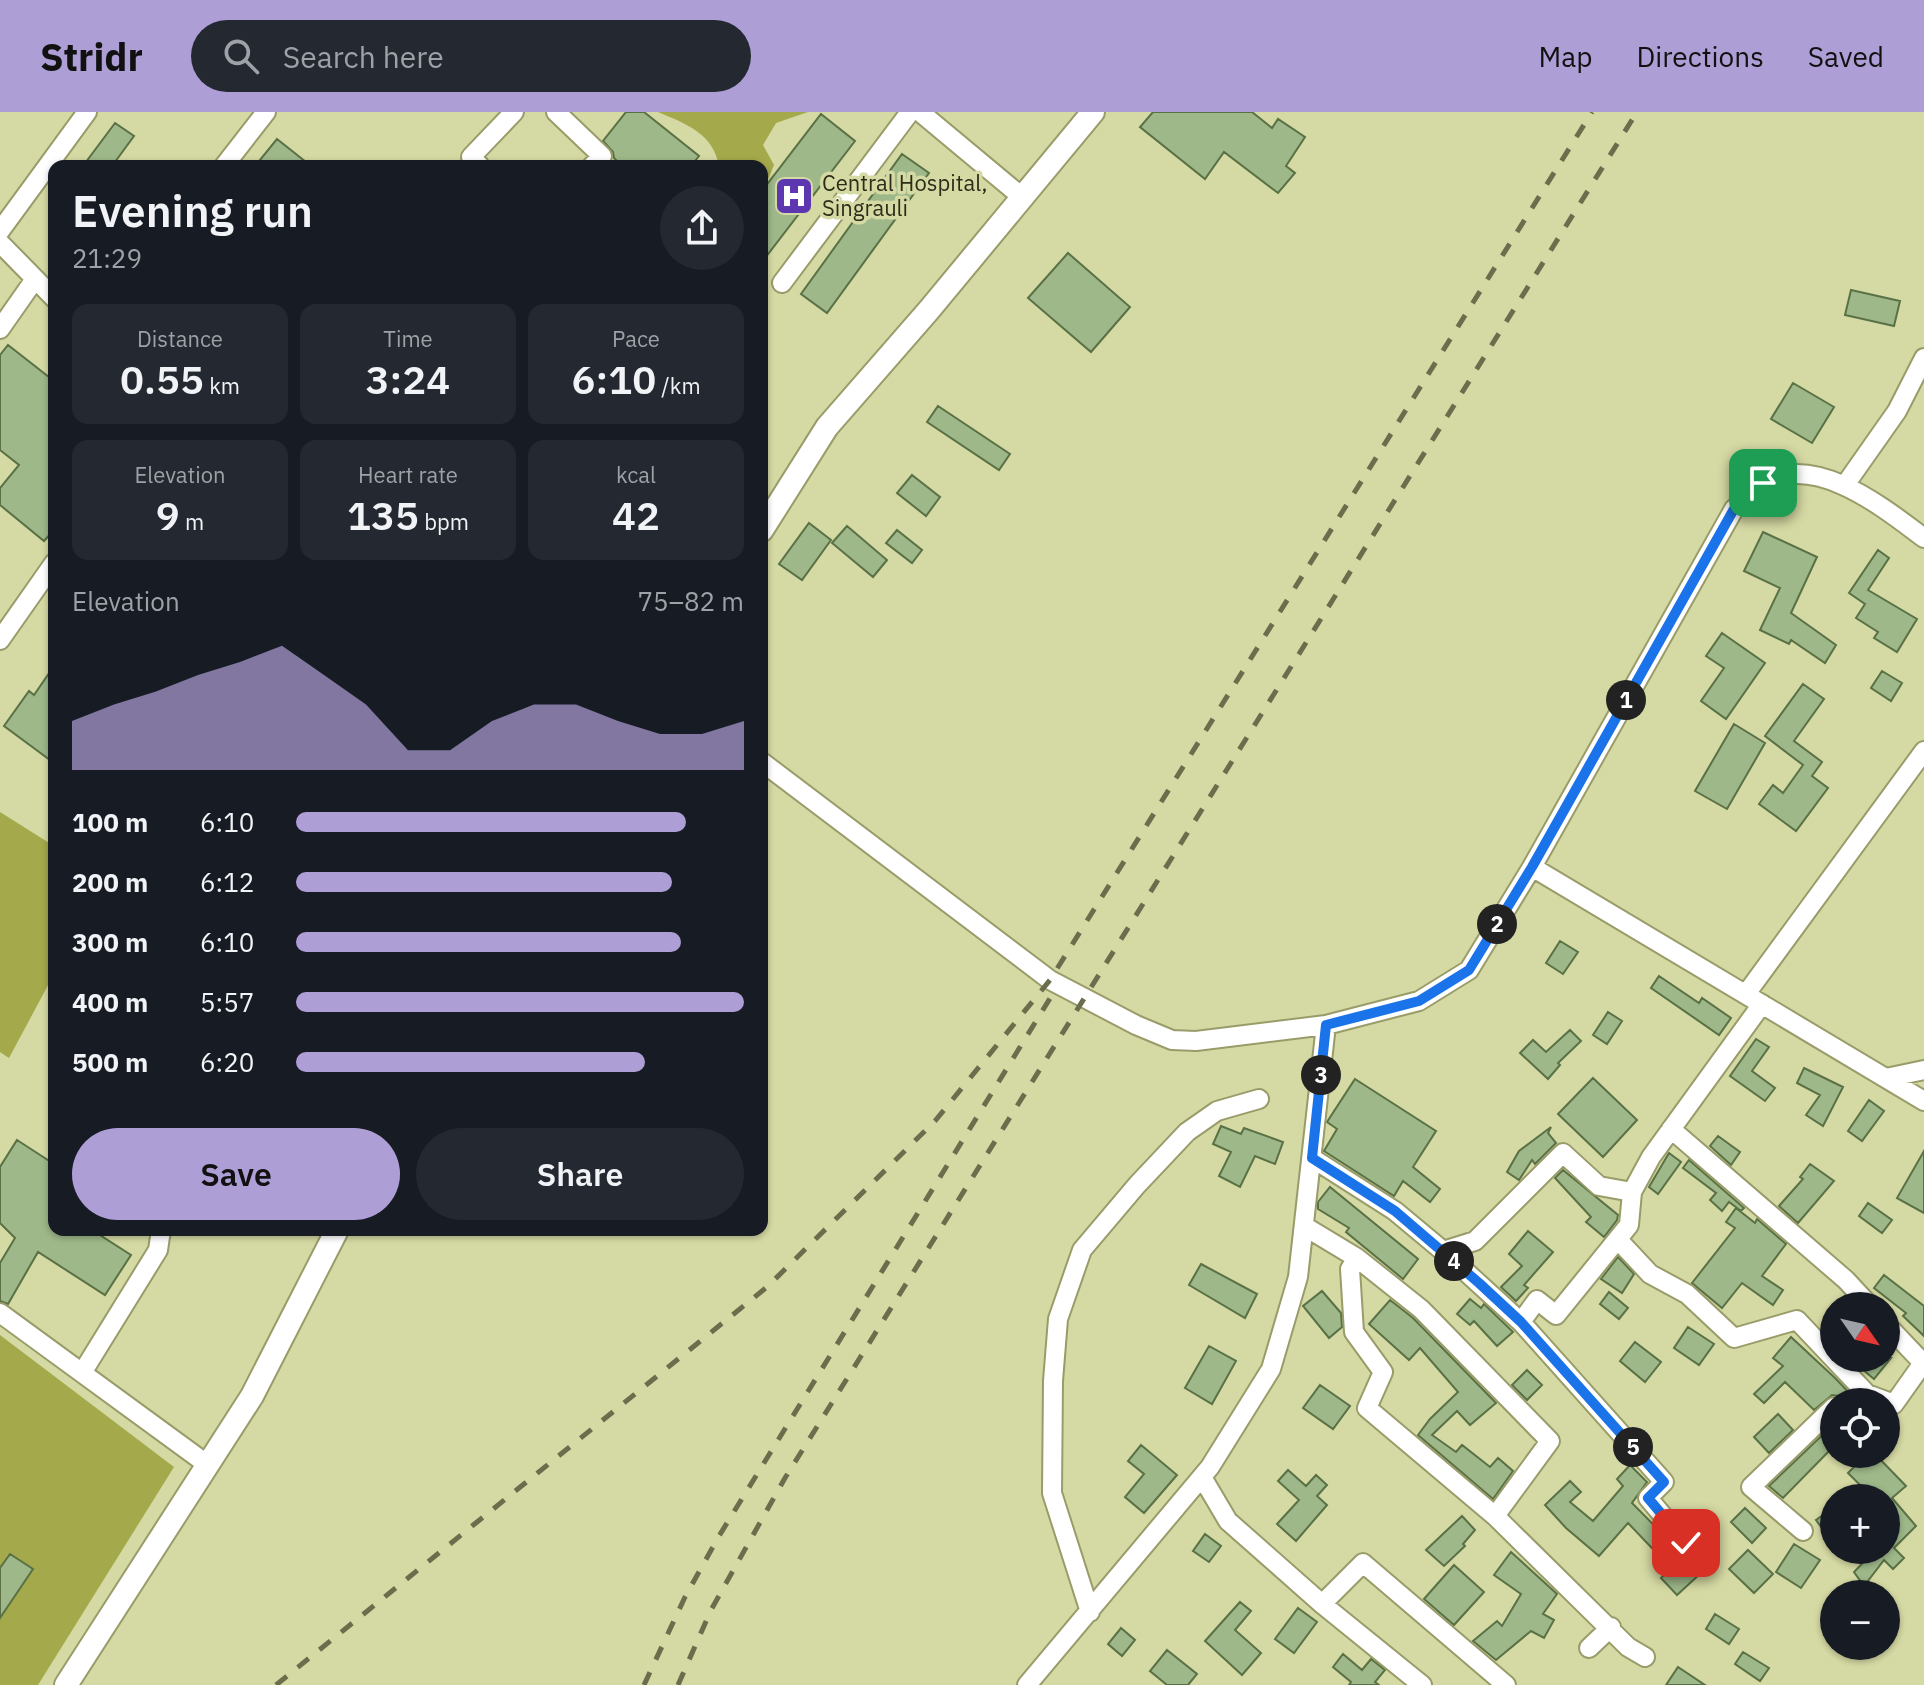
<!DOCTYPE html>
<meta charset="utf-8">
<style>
body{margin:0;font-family:"IBM Plex Sans",sans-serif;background:#242831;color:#f1f3f6;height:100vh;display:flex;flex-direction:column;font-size:30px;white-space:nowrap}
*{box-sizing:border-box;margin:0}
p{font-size:26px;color:#9ea1a6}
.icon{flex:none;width:44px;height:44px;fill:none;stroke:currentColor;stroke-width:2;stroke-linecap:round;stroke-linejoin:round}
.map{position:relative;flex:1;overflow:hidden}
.sheet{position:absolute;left:48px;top:48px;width:720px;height:1076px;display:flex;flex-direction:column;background:#171b24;border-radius:16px;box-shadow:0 2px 6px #0004}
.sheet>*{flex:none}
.needle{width:52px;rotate:124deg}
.tools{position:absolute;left:1820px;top:1180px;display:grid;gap:16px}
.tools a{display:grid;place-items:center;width:80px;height:80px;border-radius:50%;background:#171b24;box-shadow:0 2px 6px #0004;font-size:40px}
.pin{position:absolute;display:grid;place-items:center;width:68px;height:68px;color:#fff;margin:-34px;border-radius:16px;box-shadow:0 4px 12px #0006}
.km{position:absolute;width:40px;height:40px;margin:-20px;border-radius:50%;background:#222;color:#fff;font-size:22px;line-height:40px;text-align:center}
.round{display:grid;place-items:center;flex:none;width:84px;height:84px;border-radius:42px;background:#242831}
.overview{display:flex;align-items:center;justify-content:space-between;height:136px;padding:0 24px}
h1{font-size:44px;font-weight:600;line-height:60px}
.metrics{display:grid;grid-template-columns:repeat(3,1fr);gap:12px;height:136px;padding:8px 24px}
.metrics div{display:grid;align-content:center;border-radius:16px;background:#242831;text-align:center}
.metrics b{font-size:40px;font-weight:600}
.metrics small{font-size:22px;font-weight:400}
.metrics p{font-size:22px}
.chart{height:224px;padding:16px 24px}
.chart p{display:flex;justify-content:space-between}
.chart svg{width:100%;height:144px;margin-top:8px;fill:#ae9ed6;opacity:.7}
.cta{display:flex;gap:16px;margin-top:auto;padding:16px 24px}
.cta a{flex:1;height:92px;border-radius:48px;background:#ae9ed6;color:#111;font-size:32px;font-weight:600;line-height:92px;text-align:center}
.cta a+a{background:#242831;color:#f1f3f6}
ul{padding:0 24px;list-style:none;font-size:26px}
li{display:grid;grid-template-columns:128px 96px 1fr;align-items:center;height:60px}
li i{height:20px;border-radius:10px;background:#ae9ed6}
header{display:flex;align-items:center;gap:48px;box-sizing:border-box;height:112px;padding:0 40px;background:#ae9ed6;color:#111}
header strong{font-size:38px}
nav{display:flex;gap:44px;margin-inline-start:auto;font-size:28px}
.search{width:560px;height:72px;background:#242831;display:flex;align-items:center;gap:20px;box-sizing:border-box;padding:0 28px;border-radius:44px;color:#9ea1a6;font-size:30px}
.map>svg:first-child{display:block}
.green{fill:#a4a94b}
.building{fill:#9eb889;stroke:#597145;stroke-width:2}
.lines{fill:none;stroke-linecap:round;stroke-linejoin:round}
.minor-casing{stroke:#999c69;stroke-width:22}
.major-casing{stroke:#999c69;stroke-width:26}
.minor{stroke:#fff;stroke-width:18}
.major{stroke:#fff;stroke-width:22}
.rail{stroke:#6b6e4c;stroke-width:5;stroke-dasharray:14 14;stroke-linecap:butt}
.route-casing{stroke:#fff;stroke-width:16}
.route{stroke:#1a73e8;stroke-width:10}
.labels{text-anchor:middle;stroke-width:7;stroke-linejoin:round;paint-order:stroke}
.poi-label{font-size:22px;fill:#2b2d18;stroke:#d5d9a3;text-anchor:start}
</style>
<header>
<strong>Stridr</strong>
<div class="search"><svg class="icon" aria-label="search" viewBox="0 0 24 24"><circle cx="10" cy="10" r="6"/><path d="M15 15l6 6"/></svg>Search here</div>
<nav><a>Map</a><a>Directions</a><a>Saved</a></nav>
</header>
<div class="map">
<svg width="1924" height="1573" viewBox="0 0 1924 1573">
<rect width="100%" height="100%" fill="#d5d9a3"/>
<!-- green -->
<path class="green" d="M658 0H808L776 11 763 33 774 53 762 82V54H719C713 21 686 12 658 0Z
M0 700 54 734V862L9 946 0 940Z
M0 1223 174 1355 38 1573H0Z"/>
<!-- building -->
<path class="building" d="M626 0H644L699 44 691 54H622L614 46 613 40 603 29Z
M1153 0H1252L1272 16 1278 7 1305 25 1286 54 1295 61 1278 81 1224 40 1205 67 1140 15Z
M821 2 855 29 762 150V79Z
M115 11 134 24 112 54H83Z
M277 27 311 54H255Z
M902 42 929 61 827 201 801 182Z
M1068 141 1130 195 1091 240 1028 186Z
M1851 178 1900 189 1894 214 1845 203Z
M8 233 54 269V418L44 429 0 393V376L19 353 0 338V243Z
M1793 271 1834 295 1812 331 1771 307Z
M938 294 1010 342 999 358 927 310Z
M912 363 940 385 926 404 897 381Z
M809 411 831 428 802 468 779 452Z
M847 414 887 448 873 465 832 431Z
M897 418 922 438 912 451 886 431Z
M1763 420 1817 445 1791 501 1836 533 1825 551 1791 528 1789 532 1760 518 1780 476 1744 459Z
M1878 438 1889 446 1868 478 1917 507 1897 540 1874 526 1878 520 1856 506 1865 492 1849 481Z
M1722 521 1765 551 1726 607 1701 589 1724 556 1706 544Z
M54 554V651L4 614 29 579 34 583Z
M1882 559 1902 571 1891 589 1871 576Z
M1803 572 1824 587 1794 629 1822 650 1812 664 1828 676 1796 719 1759 692 1773 673 1783 681 1803 653 1765 624Z
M1734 612 1765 631 1727 697 1695 679Z
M1560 829 1578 840 1563 862 1546 851Z
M1659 864 1699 891 1702 886 1731 906 1719 923 1651 876Z
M1608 900 1622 909 1607 932 1593 923Z
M1570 918 1581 929 1558 951 1560 953 1548 967 1520 941 1533 928 1546 940Z
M1756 927 1769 935 1752 959 1775 976 1765 989 1730 964Z
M1804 956 1843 975 1823 1014 1806 1003 1820 983 1797 971Z
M1593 966 1637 1008 1603 1045 1558 1002Z
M1355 967 1436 1019 1413 1055 1440 1077 1430 1090 1403 1069 1394 1084 1324 1039 1337 1017 1327 1010Z
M1869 988 1884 999 1862 1029 1848 1019Z
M1221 1014 1241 1022 1244 1016 1283 1030 1275 1052 1255 1044 1240 1075 1219 1064 1231 1040 1213 1032Z
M1551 1015 1548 1021 1556 1031 1535 1052 1532 1048 1519 1068 1507 1060 1519 1039Z
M1718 1024 1740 1040 1731 1053 1710 1034Z
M17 1028 54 1052V1118H92L131 1143 105 1183 38 1140 8 1192 0 1189V1151L15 1126 0 1111V1055Z
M1924 1039V1101L1897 1086Z
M1669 1041 1681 1050 1658 1082 1649 1075Z
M1689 1048 1744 1096 1741 1099 1729 1090 1722 1099 1710 1088 1716 1081 1683 1056Z
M1810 1052 1834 1069 1798 1111 1779 1094 1803 1067 1800 1065Z
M1563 1058 1618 1103 1617 1108 1604 1125 1586 1110 1591 1105 1555 1066Z
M1330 1075 1418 1147 1403 1167 1346 1120 1349 1116 1318 1097V1090Z
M1868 1091 1892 1108 1882 1121 1859 1104Z
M1736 1096 1755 1111 1757 1107 1786 1132 1762 1164 1783 1178 1773 1193 1742 1171 1722 1196 1692 1171 1735 1116 1726 1110Z
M1528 1119 1553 1140 1524 1173 1528 1176 1516 1189 1501 1175 1522 1154 1509 1142Z
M1618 1145 1634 1162 1622 1181 1601 1167Z
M1201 1152 1257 1182 1245 1206 1189 1173Z
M1884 1163 1924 1194V1224L1903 1204 1906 1201 1874 1176Z
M1322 1179 1341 1201 1342 1215 1329 1226 1303 1194Z
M1609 1180 1628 1196 1619 1207 1600 1192Z
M1470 1187 1481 1196 1484 1192 1513 1220 1497 1234 1474 1209 1470 1213 1457 1202Z
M1390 1188 1413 1206 1496 1291 1470 1313 1457 1299 1432 1323 1456 1340 1462 1333 1490 1355 1498 1346 1513 1359 1493 1387 1418 1323 1430 1307 1458 1280 1420 1236 1409 1248 1369 1212Z
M1688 1215 1714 1232 1699 1253 1674 1236Z
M1791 1225 1835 1266 1858 1290H1845L1838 1284 1832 1283 1814 1298 1785 1270 1764 1291 1754 1282 1783 1254 1773 1246Z
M1635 1230 1661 1250 1645 1270 1620 1249Z
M1209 1234 1236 1249 1212 1292 1185 1276Z
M1849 1246H1891L1874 1267Z
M1527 1258 1542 1273 1527 1288 1512 1273Z
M1320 1273 1350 1294 1333 1317 1303 1296Z
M1778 1302 1793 1318 1769 1341 1754 1325Z
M1834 1312V1334L1783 1386 1769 1374Z
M1141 1333 1177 1363 1144 1401 1125 1385 1144 1362 1128 1349Z
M1846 1342H1875L1906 1374 1892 1386 1916 1414 1894 1436 1904 1446 1893 1457 1884 1448 1864 1474 1854 1460 1875 1438H1886V1386H1873L1848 1361 1856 1353Z
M1630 1353 1647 1370 1632 1391 1701 1461 1677 1483 1661 1466 1671 1456 1628 1411 1599 1444 1566 1416 1545 1393 1570 1369 1581 1380 1570 1390 1593 1409 1623 1374 1617 1367Z
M1288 1358 1306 1374 1316 1363 1327 1373 1317 1384 1327 1393 1296 1429 1277 1412 1299 1388 1278 1369Z
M1745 1396 1766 1416 1752 1431 1731 1410Z
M1829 1399 1834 1406V1433L1816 1408Z
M1462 1404 1475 1418 1463 1432 1465 1434 1444 1454 1426 1438Z
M1205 1422 1221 1434 1209 1450 1193 1439Z
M1794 1432 1820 1448 1801 1476 1776 1460Z
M1748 1438 1773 1462 1754 1481 1729 1457Z
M1511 1440 1557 1482 1543 1502 1554 1508 1544 1526 1531 1519 1496 1548 1473 1529 1497 1509 1502 1514 1521 1482 1494 1463Z
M10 1442 33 1457 0 1506V1456Z
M1454 1453 1484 1480 1454 1513 1424 1487Z
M1240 1490 1251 1499 1235 1518 1261 1541 1242 1563 1205 1529Z
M1298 1496 1317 1510 1294 1541 1275 1527Z
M1715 1502 1739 1517 1729 1532 1706 1517Z
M1121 1516 1135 1528 1122 1544 1108 1532Z
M1167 1538 1197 1562 1188 1573H1167L1150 1559Z
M1743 1540 1769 1556 1760 1569 1735 1552Z
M1343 1542 1362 1558 1371 1547 1385 1558 1375 1570 1379 1573H1349L1351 1570 1333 1555Z
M1678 1555 1705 1573H1666Z"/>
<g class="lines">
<defs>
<path id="minor" d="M556 0 602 44 592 54
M920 0 1022 85
M224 54 266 0
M480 54 471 45 514 0
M0 119 87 0
M0 131 54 186
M782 171 910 0
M0 217 35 167
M1845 373 1897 299 1924 246
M0 528 54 451
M762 650 1050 868 1136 913 1172 928 1196 929 1326 913 1419 889 1469 858 1532 755 1734 397C1743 389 1752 378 1762 372 1814 339 1884 396 1924 426
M1532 755 1924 989
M1746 882 1924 639
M1886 966 1924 958
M1671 1017 1846 1168 1870 1194
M1312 1046 1395 1099 1443 1139
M1632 1080 1599 1074 1563 1041 1475 1129 1443 1139 1521 1210 1664 1370 1648 1386 1686 1431
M1304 1114 1357 1146 1421 1197 1550 1329 1495 1404
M1622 1132 1650 1162 1687 1182 1734 1226 1797 1208 1867 1282 1894 1292 1923 1251 1886 1212
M1357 1146 1350 1157 1354 1220 1383 1260 1367 1296 1495 1404 1628 1535 1645 1545
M0 1201 208 1353
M1521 1210 1537 1188 1556 1203 1629 1113 1632 1080 1651 1045 1762 892
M82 1261 158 1138 161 1118
M1202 1365 1228 1409 1322 1492 1422 1573
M1803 1419 1751 1375 1834 1295
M1322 1492 1363 1451 1506 1573
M1090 1500 1052 1381 1053 1269 1058 1207 1082 1138 1137 1073 1187 1020 1217 999 1259 987
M1589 1536 1611 1515
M1027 1573 1210 1355 1271 1257 1298 1165 1326 913"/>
<path id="major" d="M762 418 827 315 929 198 1093 0
M66 1573 252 1284 337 1118"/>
</defs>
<!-- minor casing -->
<use href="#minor" class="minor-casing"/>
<!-- major casing -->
<use href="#major" class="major-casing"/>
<!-- minor -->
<use href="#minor" class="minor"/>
<!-- major -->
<use href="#major" class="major"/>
<!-- rail -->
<path class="rail" d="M276 1573 767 1175 935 1009 1050 868 1592 0
M644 1573 685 1485 719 1424 1057 875
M678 1573 711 1498 785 1366 1637 0"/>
</g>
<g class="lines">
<defs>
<path id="route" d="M1686 1431 1648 1386 1664 1370 1521 1210 1479 1171 1395 1099 1312 1046 1326 913 1419 889 1469 858 1532 755 1734 397 1763 371"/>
</defs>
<!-- route casing -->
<use href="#route" class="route-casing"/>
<!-- route -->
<use href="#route" class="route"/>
</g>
<!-- icons -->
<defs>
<symbol id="hospital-square" viewBox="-11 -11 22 22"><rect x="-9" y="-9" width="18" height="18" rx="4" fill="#5c37af" stroke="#d5d9a3"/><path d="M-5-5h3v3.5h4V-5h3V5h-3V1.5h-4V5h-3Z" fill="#fff"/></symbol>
</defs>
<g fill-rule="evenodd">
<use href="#hospital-square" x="772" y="62" width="44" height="44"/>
</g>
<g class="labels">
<!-- poi labels -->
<g class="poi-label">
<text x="822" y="79">Central Hospital,<tspan x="822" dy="25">Singrauli</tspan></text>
</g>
</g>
</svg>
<div class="tools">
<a><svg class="needle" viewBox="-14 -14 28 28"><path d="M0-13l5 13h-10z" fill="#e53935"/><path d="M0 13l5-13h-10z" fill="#9ea1a6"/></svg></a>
<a><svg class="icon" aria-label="locate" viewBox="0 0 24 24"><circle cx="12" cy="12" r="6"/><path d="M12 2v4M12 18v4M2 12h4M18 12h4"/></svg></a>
<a>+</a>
<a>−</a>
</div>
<div class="pin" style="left:1763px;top:371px;background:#1e9e55"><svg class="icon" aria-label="arrive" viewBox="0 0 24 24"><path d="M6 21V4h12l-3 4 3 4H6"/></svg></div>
<div class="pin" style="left:1686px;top:1431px;background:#d93025"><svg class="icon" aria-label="check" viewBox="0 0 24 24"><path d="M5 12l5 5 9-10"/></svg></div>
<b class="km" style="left:1626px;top:588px">1</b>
<b class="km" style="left:1497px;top:812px">2</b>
<b class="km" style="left:1321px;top:963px">3</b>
<b class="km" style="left:1454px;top:1149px">4</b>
<b class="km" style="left:1633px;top:1335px">5</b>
<section class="sheet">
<div class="overview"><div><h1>Evening run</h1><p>21:29</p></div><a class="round"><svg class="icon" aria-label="share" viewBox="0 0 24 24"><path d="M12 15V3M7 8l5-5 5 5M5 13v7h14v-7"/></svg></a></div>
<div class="metrics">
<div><p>Distance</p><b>0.55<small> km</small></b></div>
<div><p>Time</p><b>3:24</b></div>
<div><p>Pace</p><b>6:10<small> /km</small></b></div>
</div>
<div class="metrics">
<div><p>Elevation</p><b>9<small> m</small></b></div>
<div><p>Heart rate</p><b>135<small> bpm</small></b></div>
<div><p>kcal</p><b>42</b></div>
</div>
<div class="chart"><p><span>Elevation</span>75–82 m</p>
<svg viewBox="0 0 160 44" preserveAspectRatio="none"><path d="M0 44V29L10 24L20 20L30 15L40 11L50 6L60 15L70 24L80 38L90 38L100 29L110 24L120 24L130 29L140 33L150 33L160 29V44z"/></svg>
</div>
<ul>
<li><b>100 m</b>6:10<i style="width:87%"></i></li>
<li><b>200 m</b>6:12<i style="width:84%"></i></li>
<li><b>300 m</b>6:10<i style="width:86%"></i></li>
<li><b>400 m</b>5:57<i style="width:100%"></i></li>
<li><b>500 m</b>6:20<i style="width:78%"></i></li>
</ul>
<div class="cta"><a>Save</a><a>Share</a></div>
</section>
</div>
